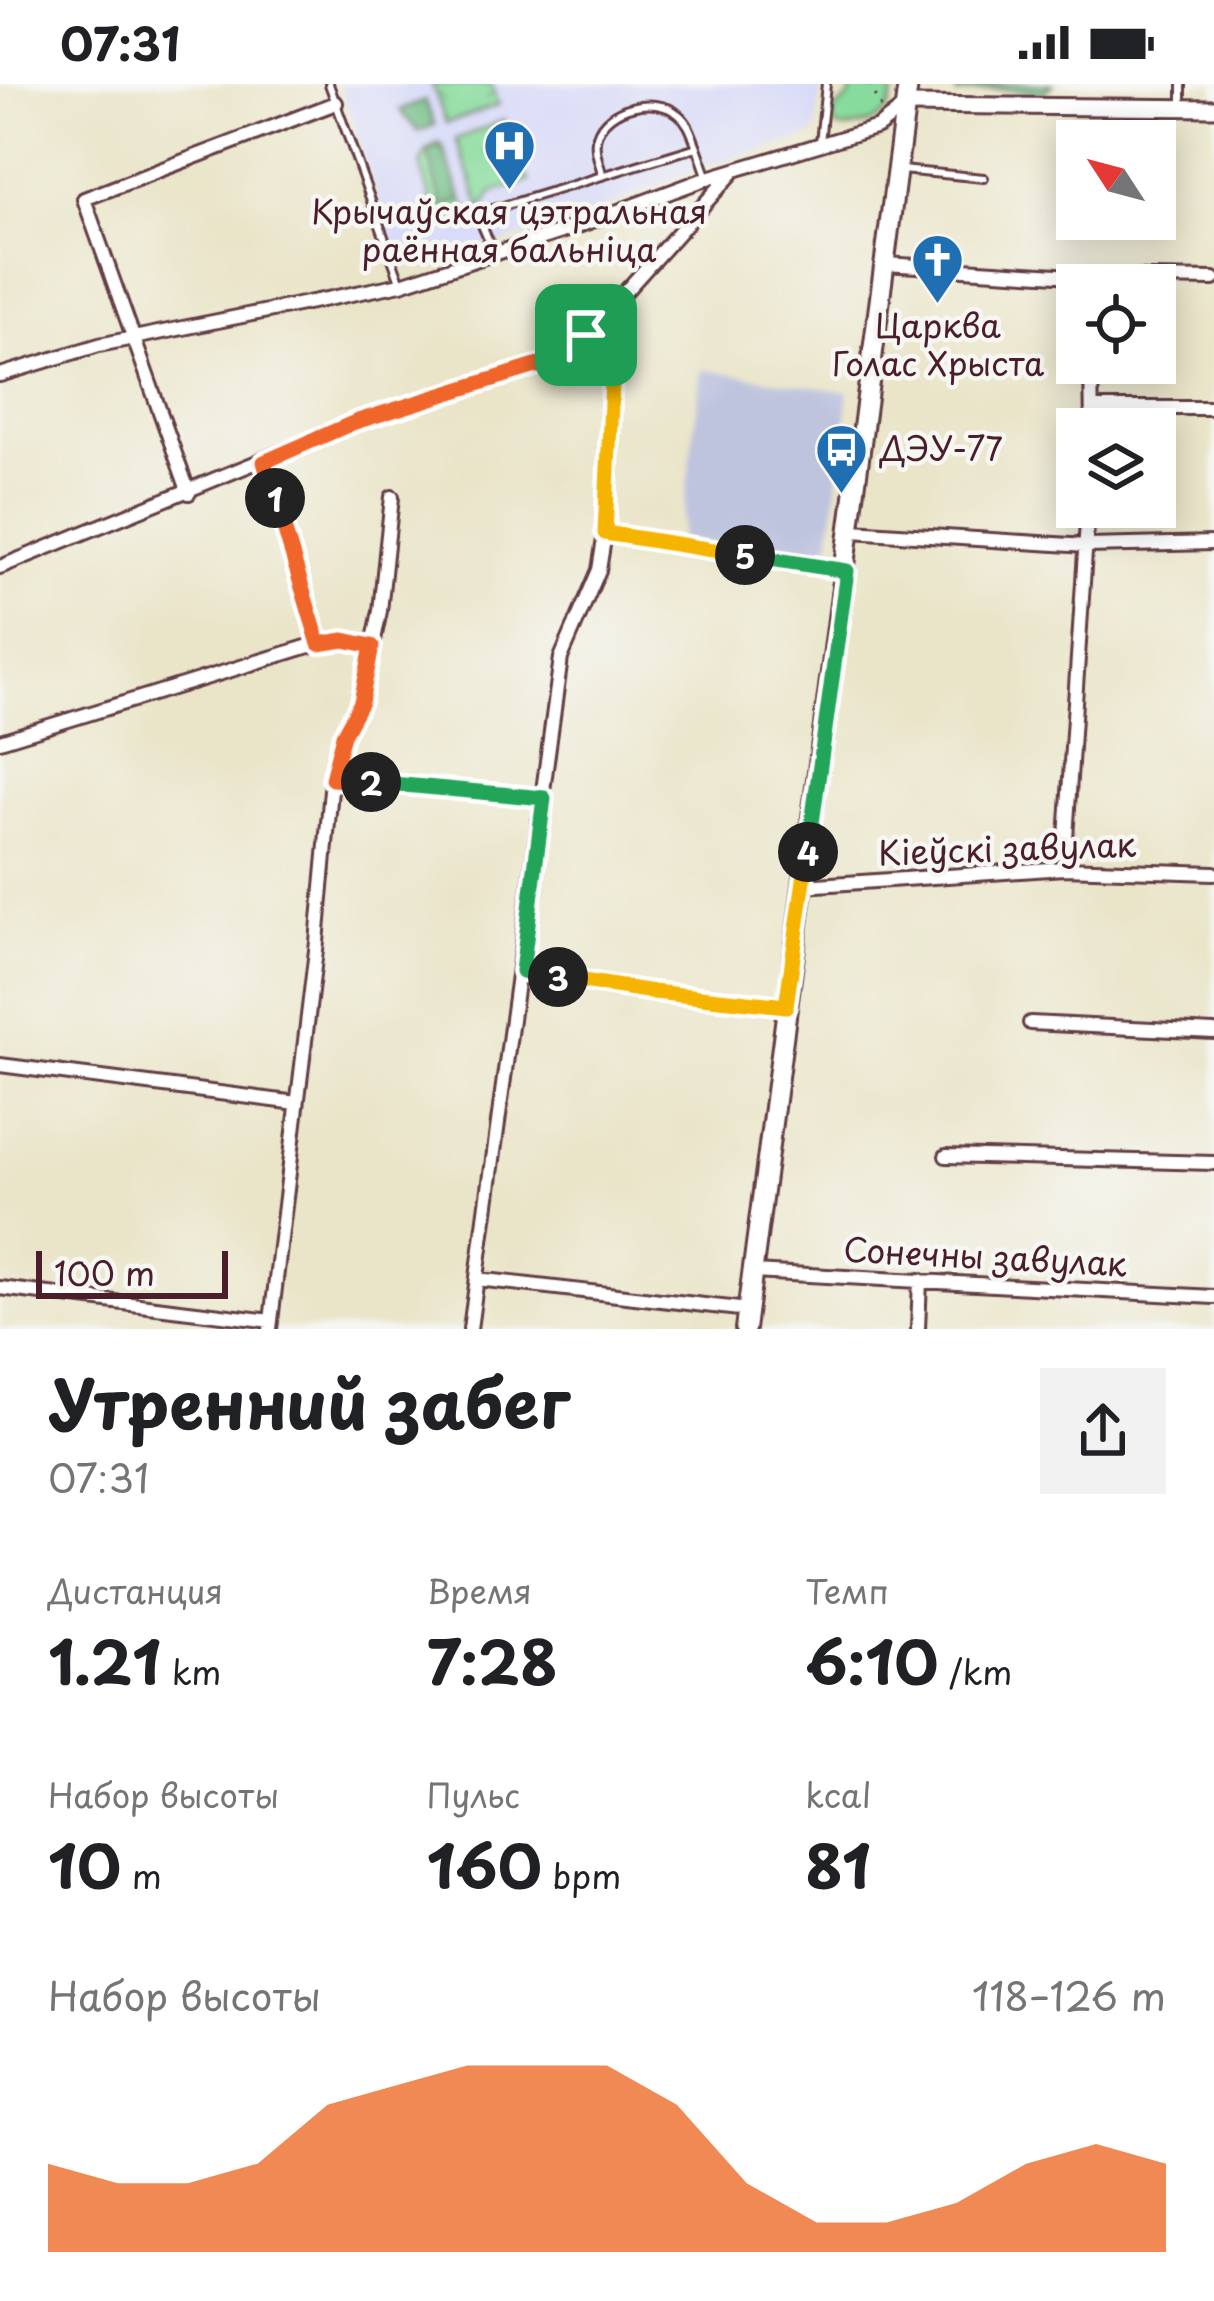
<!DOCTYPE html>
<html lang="ru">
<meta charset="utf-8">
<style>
body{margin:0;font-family:"Playpen Sans",sans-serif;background:#f2f2f2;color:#202124;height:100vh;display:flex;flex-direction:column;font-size:45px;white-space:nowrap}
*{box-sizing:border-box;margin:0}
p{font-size:39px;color:#757577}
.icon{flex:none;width:66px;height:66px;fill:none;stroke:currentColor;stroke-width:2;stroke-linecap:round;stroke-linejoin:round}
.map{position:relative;height:1245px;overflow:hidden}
.sheet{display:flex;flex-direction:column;background:#fff;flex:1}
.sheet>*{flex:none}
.needle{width:78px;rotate:306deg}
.controls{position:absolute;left:1056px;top:36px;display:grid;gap:24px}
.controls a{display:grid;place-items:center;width:120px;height:120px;border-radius:0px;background:#fff;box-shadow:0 6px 30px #0003;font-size:60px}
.scale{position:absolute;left:36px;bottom:30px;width:192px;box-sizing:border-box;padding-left:12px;border:6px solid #4a1f2b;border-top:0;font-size:33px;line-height:42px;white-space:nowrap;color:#4a1f2b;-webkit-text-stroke:9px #f6f6f2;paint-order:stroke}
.pin{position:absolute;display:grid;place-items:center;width:102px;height:102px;color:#fff;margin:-51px;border-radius:24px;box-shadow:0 6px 18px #0006}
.km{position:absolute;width:60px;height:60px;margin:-30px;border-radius:50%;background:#222;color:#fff;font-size:33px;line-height:60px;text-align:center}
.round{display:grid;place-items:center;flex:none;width:126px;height:126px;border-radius:0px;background:#f2f2f2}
.headline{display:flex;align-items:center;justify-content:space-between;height:204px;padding:0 48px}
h1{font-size:66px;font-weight:700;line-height:90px}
.stats{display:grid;grid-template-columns:repeat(3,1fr);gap:18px;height:204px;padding:12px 48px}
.stats div{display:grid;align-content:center}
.stats b{font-size:60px;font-weight:700}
.stats small{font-size:33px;font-weight:400}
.stats p{font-size:33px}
.chart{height:336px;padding:24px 48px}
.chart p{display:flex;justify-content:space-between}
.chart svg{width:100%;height:216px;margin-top:12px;fill:#ea580c;opacity:.7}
.status{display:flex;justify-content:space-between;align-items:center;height:84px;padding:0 60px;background:#fff;direction:ltr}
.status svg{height:33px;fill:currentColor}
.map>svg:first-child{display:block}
.built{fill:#d6d8f9}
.industrial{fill:#bec3de}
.green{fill:#87db9c;stroke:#687d64;stroke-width:3}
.forest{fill:url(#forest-crowns);stroke:#5c6d58;stroke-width:3}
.park{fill:url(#park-crowns);stroke:#687d64;stroke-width:3}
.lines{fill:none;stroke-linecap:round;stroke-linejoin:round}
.service-casing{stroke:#623d43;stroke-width:12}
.minor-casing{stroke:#623d43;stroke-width:18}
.tertiary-casing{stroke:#623d43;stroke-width:21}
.secondary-casing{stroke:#623d43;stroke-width:24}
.path{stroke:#623d43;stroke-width:3;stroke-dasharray:3 9;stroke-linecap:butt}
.service{stroke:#fff;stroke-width:6}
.minor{stroke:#fff;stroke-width:12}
.tertiary{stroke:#fff;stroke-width:15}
.secondary{stroke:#fff;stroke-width:18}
.split-1-casing{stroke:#fff;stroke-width:24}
.split-2-casing{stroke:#fff;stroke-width:24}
.split-3-casing{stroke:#fff;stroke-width:24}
.split-4-casing{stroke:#fff;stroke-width:24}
.split-5-casing{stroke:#fff;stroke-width:24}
.split-6-casing{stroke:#fff;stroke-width:24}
.split-1{stroke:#f0652b;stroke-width:15}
.split-2{stroke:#f0652b;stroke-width:15}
.split-3{stroke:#22a559;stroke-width:15}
.split-4{stroke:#f5b400;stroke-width:15}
.split-5{stroke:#22a559;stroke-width:15}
.split-6{stroke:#f5b400;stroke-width:15}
.labels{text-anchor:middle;stroke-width:9;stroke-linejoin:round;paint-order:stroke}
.poi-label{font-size:33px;fill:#4a1f2b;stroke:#f6f6f2}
.street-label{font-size:33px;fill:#4a1f2b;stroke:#f6f6f2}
</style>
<div class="status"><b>07:31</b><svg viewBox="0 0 49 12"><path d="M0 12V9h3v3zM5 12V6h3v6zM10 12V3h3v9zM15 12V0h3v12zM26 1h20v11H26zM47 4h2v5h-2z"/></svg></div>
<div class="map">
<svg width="1214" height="1245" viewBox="0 0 1214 1245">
<defs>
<pattern id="forest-crowns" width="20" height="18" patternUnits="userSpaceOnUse" patternTransform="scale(3)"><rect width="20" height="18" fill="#6dbb84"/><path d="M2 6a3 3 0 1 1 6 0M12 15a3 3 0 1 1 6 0" fill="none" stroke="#5c976c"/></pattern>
<pattern id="park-crowns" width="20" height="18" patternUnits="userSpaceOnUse" patternTransform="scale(3)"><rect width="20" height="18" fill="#87db9c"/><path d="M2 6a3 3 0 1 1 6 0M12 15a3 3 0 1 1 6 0" fill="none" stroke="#76bc87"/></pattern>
</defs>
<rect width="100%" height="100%" fill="#f6f6f2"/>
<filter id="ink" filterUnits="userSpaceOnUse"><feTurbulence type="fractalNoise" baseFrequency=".00833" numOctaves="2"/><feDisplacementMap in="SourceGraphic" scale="24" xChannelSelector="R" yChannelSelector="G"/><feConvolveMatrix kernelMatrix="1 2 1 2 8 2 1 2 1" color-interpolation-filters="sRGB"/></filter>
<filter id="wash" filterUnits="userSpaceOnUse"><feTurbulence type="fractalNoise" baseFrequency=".004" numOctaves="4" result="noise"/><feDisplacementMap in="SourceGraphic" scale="48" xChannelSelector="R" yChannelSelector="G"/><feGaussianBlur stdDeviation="2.7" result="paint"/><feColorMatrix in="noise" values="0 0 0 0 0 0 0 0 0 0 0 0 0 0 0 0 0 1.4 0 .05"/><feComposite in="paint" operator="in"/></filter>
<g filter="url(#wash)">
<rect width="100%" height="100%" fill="#eae5c9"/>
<!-- built -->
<path class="built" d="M340 0H821L816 47 812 52 703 82 584 133V136L405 185 400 181Z"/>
<!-- industrial -->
<path class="industrial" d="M702 285 849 308 828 474 680 455Z"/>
<!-- green -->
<path class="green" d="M851 0H895C892 25 886 35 862 42 849 45 845 47 833 41V28L850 13Z
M439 59 467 126V137L454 143 440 140 437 134 420 81 427 66Z"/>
<!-- forest -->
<path class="forest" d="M955 0H1053L1043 9 994 5 957 10Z
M425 17 435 41 418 48 400 26Z
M442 61 462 116 443 123 428 69Z"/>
<!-- park -->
<path class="park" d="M432 0H491L498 21 446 39Z
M504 36 521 85 530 97 492 109 482 126 456 55Z"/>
</g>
<g filter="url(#ink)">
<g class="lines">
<defs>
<path id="service" d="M329 0 401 200
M1182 20V0
M820 59 826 0
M901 86 984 94
M602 89C599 78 593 64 597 52 606 22 656 11 678 30 689 38 692 51 697 63
M491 162 477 130 697 63 708 94"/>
<path id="minor" d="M885 180 1088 193 1214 195
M1091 279 1092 345
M0 291 99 261 401 200 570 145 708 94 878 43 904 23
M1093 324H1214
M264 378 319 559
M189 409 84 115 336 19
M852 447 1087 462 1214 459
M605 449 847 487
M0 483 355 338 542 281 586 251 735 86
M0 657 319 559 344 556 372 562
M332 695 545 714
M1064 784 1088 423
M803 802 1064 784 1214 789
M522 887 653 908 786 922
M1030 939 1214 948
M0 981 297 1019
M946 1072 1214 1079
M753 1188 1214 1213
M477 1195 748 1226
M0 1204 271 1237
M270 1245 317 858 332 695 343 651 361 618 380 527 392 413
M470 1245 561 574 599 486 605 449 615 254 610 224
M918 1245 920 1196"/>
<path id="tertiary" d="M906 21 1214 24"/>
<path id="secondary" d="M745 1245 908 0"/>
</defs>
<!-- service casing -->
<use href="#service" class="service-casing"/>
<!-- minor casing -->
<use href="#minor" class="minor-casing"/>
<!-- tertiary casing -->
<use href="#tertiary" class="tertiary-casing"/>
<!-- secondary casing -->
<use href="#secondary" class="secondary-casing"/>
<!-- path -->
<path class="path" d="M869 0 882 26"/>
<!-- service -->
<use href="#service" class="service"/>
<!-- minor -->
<use href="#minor" class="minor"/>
<!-- tertiary -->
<use href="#tertiary" class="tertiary"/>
<!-- secondary -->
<use href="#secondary" class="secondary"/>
</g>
</g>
<g class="lines" filter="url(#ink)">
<defs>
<path id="split-1" d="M275 414 264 378 355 338 542 280 586 251"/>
<path id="split-2" d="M275 414 319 560 344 556 372 562 361 618 343 651 332 695 371 698"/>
<path id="split-3" d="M371 698 544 714 522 887 558 893"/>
<path id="split-4" d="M558 893 653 908 786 922 808 768"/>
<path id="split-5" d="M745 471 847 487 808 768"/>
<path id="split-6" d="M586 251 610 224 614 254 605 449 745 471"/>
</defs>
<!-- split-1 casing -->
<use href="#split-1" class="split-1-casing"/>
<!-- split-2 casing -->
<use href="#split-2" class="split-2-casing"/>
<!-- split-3 casing -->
<use href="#split-3" class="split-3-casing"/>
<!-- split-4 casing -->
<use href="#split-4" class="split-4-casing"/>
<!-- split-5 casing -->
<use href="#split-5" class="split-5-casing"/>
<!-- split-6 casing -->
<use href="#split-6" class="split-6-casing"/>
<!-- split-1 -->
<use href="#split-1" class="split-1"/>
<!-- split-2 -->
<use href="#split-2" class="split-2"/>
<!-- split-3 -->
<use href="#split-3" class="split-3"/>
<!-- split-4 -->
<use href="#split-4" class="split-4"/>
<!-- split-5 -->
<use href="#split-5" class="split-5"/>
<!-- split-6 -->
<use href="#split-6" class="split-6"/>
</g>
<!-- icons -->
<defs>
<symbol id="hospital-pin" viewBox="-11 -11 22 30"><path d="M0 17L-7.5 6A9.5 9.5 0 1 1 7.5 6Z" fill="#1f6fb2" stroke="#f6f6f2"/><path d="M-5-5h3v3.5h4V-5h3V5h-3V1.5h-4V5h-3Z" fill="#fff"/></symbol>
<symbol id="church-pin" viewBox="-11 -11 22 30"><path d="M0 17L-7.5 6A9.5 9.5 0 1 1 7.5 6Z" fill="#1f6fb2" stroke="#f6f6f2"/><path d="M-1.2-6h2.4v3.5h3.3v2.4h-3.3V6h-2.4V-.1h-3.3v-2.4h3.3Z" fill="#fff"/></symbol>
<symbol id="bus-pin" viewBox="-11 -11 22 30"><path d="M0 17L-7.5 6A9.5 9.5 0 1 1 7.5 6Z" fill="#1f6fb2" stroke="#f6f6f2"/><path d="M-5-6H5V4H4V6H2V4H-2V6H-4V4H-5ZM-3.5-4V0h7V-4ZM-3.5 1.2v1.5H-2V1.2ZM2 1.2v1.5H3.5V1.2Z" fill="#fff"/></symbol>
</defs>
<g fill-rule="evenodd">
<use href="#hospital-pin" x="480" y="32" width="59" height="81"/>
<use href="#church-pin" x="908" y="146" width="59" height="81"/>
<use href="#bus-pin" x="812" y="336" width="59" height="81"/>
</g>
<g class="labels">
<!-- poi labels -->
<g class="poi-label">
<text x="509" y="140">Крычаўская цэтральная<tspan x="509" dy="38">раённая бальніца</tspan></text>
<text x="938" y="254">Царква<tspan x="938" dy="38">Голас Хрыста</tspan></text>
<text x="880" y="377" text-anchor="start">ДЭУ-77</text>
</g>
<!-- street labels -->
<g class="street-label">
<text transform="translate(1007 765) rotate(-2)" y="12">Кіеўскі завулак</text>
<text transform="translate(985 1173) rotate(3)" y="12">Сонечны завулак</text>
</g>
</g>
</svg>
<div class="controls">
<a><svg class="needle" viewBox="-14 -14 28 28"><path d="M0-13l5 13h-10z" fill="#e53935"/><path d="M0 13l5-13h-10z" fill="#757577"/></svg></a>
<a><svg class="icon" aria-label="locate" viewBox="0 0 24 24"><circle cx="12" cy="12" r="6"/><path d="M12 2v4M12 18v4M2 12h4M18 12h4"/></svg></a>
<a><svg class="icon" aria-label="layers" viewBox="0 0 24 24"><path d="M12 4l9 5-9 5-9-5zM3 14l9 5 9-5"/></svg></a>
</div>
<div class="scale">100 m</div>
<div class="pin" style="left:586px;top:251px;background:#1e9e55"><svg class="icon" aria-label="arrive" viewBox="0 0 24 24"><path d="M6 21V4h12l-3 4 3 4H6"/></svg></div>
<b class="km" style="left:275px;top:414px">1</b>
<b class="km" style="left:371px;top:698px">2</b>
<b class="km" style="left:558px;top:893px">3</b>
<b class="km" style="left:808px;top:768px">4</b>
<b class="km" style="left:745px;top:471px">5</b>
</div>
<section class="sheet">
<div class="headline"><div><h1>Утренний забег</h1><p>07:31</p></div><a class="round"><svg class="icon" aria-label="share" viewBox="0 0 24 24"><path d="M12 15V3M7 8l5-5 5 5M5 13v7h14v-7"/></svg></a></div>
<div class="stats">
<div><p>Дистанция</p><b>1.21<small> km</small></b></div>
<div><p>Время</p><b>7:28</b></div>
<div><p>Темп</p><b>6:10<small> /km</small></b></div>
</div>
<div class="stats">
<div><p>Набор высоты</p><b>10<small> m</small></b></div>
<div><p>Пульс</p><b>160<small> bpm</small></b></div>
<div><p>kcal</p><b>81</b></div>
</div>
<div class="chart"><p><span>Набор высоты</span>118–126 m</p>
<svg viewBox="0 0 160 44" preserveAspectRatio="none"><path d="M0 44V26L10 30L20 30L30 26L40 14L50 10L60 6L70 6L80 6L90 14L100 30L110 38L120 38L130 34L140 26L150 22L160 26V44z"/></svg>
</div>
</section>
